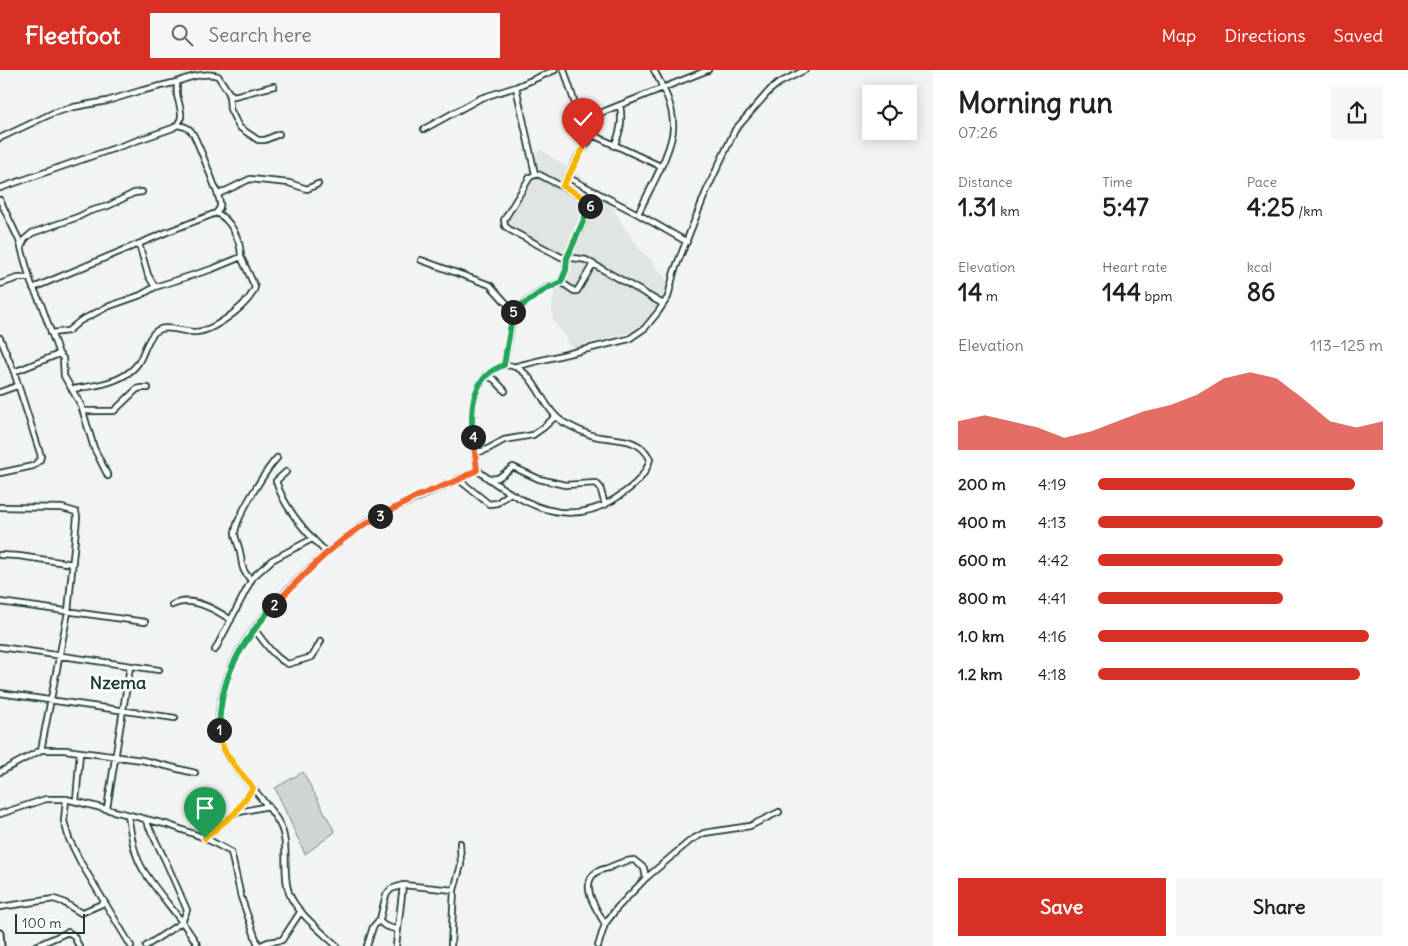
<!DOCTYPE html>
<meta charset="utf-8">
<style>
body{margin:0;font-family:Delius,sans-serif;background:#f6f6f6;color:#202124;height:100vh;display:flex;flex-direction:column;font-size:19px;white-space:nowrap}
*{box-sizing:border-box;margin:0}
p{font-size:16px;color:#757577}
.icon{flex:none;width:28px;height:28px;fill:none;stroke:currentColor;stroke-width:2;stroke-linecap:round;stroke-linejoin:round}
.map{position:relative;flex:1;overflow:hidden}
.drawer{display:flex;flex-direction:column;background:#fff;width:475px}
.drawer>*{flex:none}
.fabs{position:absolute;left:862px;top:15px;display:grid;gap:10px}
.fabs a{display:grid;place-items:center;width:55px;height:55px;border-radius:0px;background:#fff;box-shadow:0 2px 12px #0003;font-size:25px}
.scale{position:absolute;left:15px;bottom:12px;width:70px;box-sizing:border-box;padding-left:5px;border:2px solid #1f3d34;border-top:0;font-size:14px;line-height:18px;white-space:nowrap;color:#1f3d34;-webkit-text-stroke:4px #fff;paint-order:stroke}
.pin{position:absolute;display:grid;place-items:center;width:42px;height:42px;color:#fff;margin:-51px -21px;border-radius:50% 50% 50% 0;rotate:-45deg;box-shadow:0 0 5px #0007}
.pin .icon{rotate:45deg}
.km{position:absolute;width:25px;height:25px;margin:-12px;border-radius:50%;background:#222;color:#fff;font-size:14px;line-height:25px;text-align:center}
.round{display:grid;place-items:center;flex:none;width:52px;height:52px;border-radius:0px;background:#f6f6f6}
.overview{display:flex;align-items:center;justify-content:space-between;height:85px;padding:0 25px}
h1{font-size:28px;font-weight:800;line-height:38px}
.stats{display:grid;grid-template-columns:repeat(3,1fr);gap:8px;height:85px;padding:5px 25px}
.stats div{display:grid;align-content:center}
.stats b{font-size:25px;font-weight:800}
.stats small{font-size:14px;font-weight:400}
.stats p{font-size:14px}
.chart{height:140px;padding:10px 25px}
.chart p{display:flex;justify-content:space-between}
.chart svg{width:100%;height:90px;margin-top:5px;fill:#d93025;opacity:.7}
.button{display:flex;gap:10px;margin-top:auto;padding:10px 25px}
.button a{flex:1;height:58px;border-radius:0px;background:#d93025;color:#fff;font-size:20px;font-weight:800;line-height:58px;text-align:center}
.button a+a{background:#f6f6f6;color:#202124}
ul{padding:0 25px;list-style:none;font-size:16px}
li{display:grid;grid-template-columns:80px 60px 1fr;align-items:center;height:38px}
li i{height:12px;border-radius:6px;background:#d93025}
header{display:flex;align-items:center;gap:30px;box-sizing:border-box;height:70px;padding:0 25px;background:#d93025;color:#fff}
header strong{font-size:24px}
nav{display:flex;gap:28px;margin-inline-start:auto;font-size:18px}
.search{width:350px;height:45px;background:#f6f6f6;display:flex;align-items:center;gap:12px;box-sizing:border-box;padding:0 18px;border-radius:0px;color:#757577;font-size:19px}
main{display:flex;flex:1;min-height:0}
.map>svg:first-child{display:block}
.built{fill:#e0e4e3}
.green{fill:#ced5d3;stroke:#768984}
.lines{fill:none;stroke-linecap:round;stroke-linejoin:round}
.minor-casing{stroke:#1f3d34;stroke-width:8}
.tertiary-casing{stroke:#1f3d34;stroke-width:9}
.minor{stroke:#fff;stroke-width:4.5}
.tertiary{stroke:#fff;stroke-width:5}
.split-1-casing{stroke:#fff;stroke-width:10}
.split-2-casing{stroke:#fff;stroke-width:10}
.split-3-casing{stroke:#fff;stroke-width:10}
.split-4-casing{stroke:#fff;stroke-width:10}
.split-5-casing{stroke:#fff;stroke-width:10}
.split-6-casing{stroke:#fff;stroke-width:10}
.split-7-casing{stroke:#fff;stroke-width:10}
.split-1{stroke:#f5b400;stroke-width:6}
.split-2{stroke:#22a559;stroke-width:6}
.split-3{stroke:#f0652b;stroke-width:6}
.split-4{stroke:#f0652b;stroke-width:6}
.split-5{stroke:#22a559;stroke-width:6}
.split-6{stroke:#22a559;stroke-width:6}
.split-7{stroke:#f5b400;stroke-width:6}
.labels{text-anchor:middle;stroke-width:5;stroke-linejoin:round;paint-order:stroke}
.district-label{font-size:18px;font-weight:bold;fill:#1f3d34;stroke:#fff}
</style>
<header>
<strong>Fleetfoot</strong>
<div class="search"><svg class="icon" aria-label="search" viewBox="0 0 24 24"><circle cx="10" cy="10" r="6"/><path d="M15 15l6 6"/></svg>Search here</div>
<nav><a>Map</a><a>Directions</a><a>Saved</a></nav>
</header>
<main>
<div class="map">
<svg width="933" height="876" viewBox="0 0 933 876">
<rect width="100%" height="100%" fill="#f2f3f3"/>
<filter id="ink" filterUnits="userSpaceOnUse"><feTurbulence type="fractalNoise" baseFrequency=".02" numOctaves="2"/><feDisplacementMap in="SourceGraphic" scale="10" xChannelSelector="R" yChannelSelector="G"/><feConvolveMatrix kernelMatrix="1 2 1 2 8 2 1 2 1" color-interpolation-filters="sRGB"/></filter>
<g filter="url(#ink)">
<!-- built -->
<path class="built" d="M540 79 605 123 622 154 640 180 650 189 665 207 668 218 650 247 632 262 572 278 553 250 552 233 562 191 503 160 504 147Z"/>
<!-- green -->
<path class="green" d="M303 702 335 762 305 784 275 718Z"/>
<g class="lines">
<defs>
<path id="minor" d="M564 0 580 49 593 65 660 96
M516 17 535 104
M229 23 230 39 239 57 258 70H265L279 64
M583 53 605 41 708 0
M424 59 481 28 516 17 555 0
M0 68 53 43 74 37 107 31 140 21 177 12
M614 76C621 62 623 50 620 35
M567 107 638 144 687 172
M563 116 577 88 593 65
M0 118 173 58C185 50 181 41 178 29 176 24 177 18 177 12 189 7 206 2 218 6L229 23 234 26 274 16
M219 124 250 109 289 113 307 119 318 114
M0 130 19 170 31 213 41 234 59 284 63 288 64 306 81 335 94 378 108 406
M638 144C648 122 675 77 673 54 673 35 663 17 654 0
M21 177 25 169 32 163 78 147 90 141 108 136 134 123 142 122
M421 190 490 215 508 235 512 242 513 247 504 295
M561 212 574 221H577L593 194
M0 214 18 208H29
M155 217 212 199 241 187C241 171 231 149 216 143
M33 218 167 162 216 143C219 140 221 137 220 133 220 128 195 64 191 61 187 56 182 56 177 55
M649 226 663 234
M512 242 544 219 561 212 566 200 567 188 590 138V134L586 129 538 104 530 107 504 150 505 156 510 160 561 187C570 188 578 188 586 190L646 224
M51 263 68 261 80 251 107 237 141 225 155 217 148 205 139 174
M0 268 14 302 41 386 40 390 33 396 0 403
M504 295C535 294 540 338 563 352 574 358 587 365 599 367 618 370 640 368 650 389 646 405 635 415 622 424 570 463 521 434 477 400 473 364 460 310 504 295Z
M517 296 629 269 645 258 658 242 668 227 674 202 706 122 735 60 770 20 779 13 805 0
M14 302 59 284
M486 305 495 310 505 321
M72 319C96 316 128 312 140 290 144 282 148 268 155 262 165 253 184 263 196 262 214 261 250 234 255 217L241 187
M0 322 17 316
M83 341H114L137 319 141 318H148
M475 383 486 380 504 370 533 365 543 358 556 346
M286 402 276 411C284 438 307 464 327 483
M458 409 489 434 497 433 509 424
M489 409 498 408 513 397 539 409 565 415 596 413 600 417 605 435
M0 437 62 438 76 442 77 447 68 542 41 680
M0 485 19 486 73 494
M251 510C240 498 243 496 240 482 239 475 235 469 235 463 236 447 266 400 277 388
M0 532 145 552
M172 535C191 525 215 539 231 550
M254 559C264 571 273 587 288 594L312 587 321 571
M0 577 159 600
M215 580 253 507 272 490 312 469
M0 623 175 648
M0 702 41 680H65L142 690 195 703
M66 729 64 751 69 769 81 793 131 876
M76 731 80 682
M107 738 130 597
M236 742 253 718
M0 744 46 729H66L169 755 205 768 235 743 268 736
M128 745C131 763 133 784 144 801 160 827 183 849 198 876
M145 749 166 792 187 840 182 852 146 876
M205 768 231 782 241 827 258 875
M0 837 54 829 63 832 81 843 104 833
M379 851 385 856 398 860
M605 854C598 841 580 818 594 804 598 800 604 799 608 798 617 794 625 790 634 790L644 798 646 808
M36 876 68 862 73 865 79 876
M259 876 268 872 282 870 301 841
M337 876C323 863 295 841 289 823 281 801 291 774 279 753 263 724 227 697 219 666 218 659 219 651 219 644 221 627 226 608 233 593 255 545 321 484 364 454 373 448 383 444 391 440 420 426 449 415 477 400
M367 876 373 857 380 849 386 825 391 819 403 815 454 820
M396 876 403 815
M451 876 454 820 461 795 460 773
M598 876 605 854 617 838 646 808 691 770 704 763 750 756 779 742"/>
<path id="tertiary" d="M0 863 1 876"/>
</defs>
<!-- minor casing -->
<use href="#minor" class="minor-casing"/>
<!-- tertiary casing -->
<use href="#tertiary" class="tertiary-casing"/>
<!-- minor -->
<use href="#minor" class="minor"/>
<!-- tertiary -->
<use href="#tertiary" class="tertiary"/>
</g>
</g>
<g class="lines" filter="url(#ink)">
<defs>
<path id="split-1" d="M205 768 235 743 253 718C240 701 219 682 219 660"/>
<path id="split-2" d="M219 660C220 606 240 575 274 535"/>
<path id="split-3" d="M274 535C306 503 339 466 380 446"/>
<path id="split-4" d="M380 446 418 426 458 410 477 400 473 367"/>
<path id="split-5" d="M473 367C470 338 472 306 504 295L513 242"/>
<path id="split-6" d="M513 242 544 220 561 212 566 200 567 188 590 136"/>
<path id="split-7" d="M583 79 563 116 586 129 590 136"/>
</defs>
<!-- split-1 casing -->
<use href="#split-1" class="split-1-casing"/>
<!-- split-2 casing -->
<use href="#split-2" class="split-2-casing"/>
<!-- split-3 casing -->
<use href="#split-3" class="split-3-casing"/>
<!-- split-4 casing -->
<use href="#split-4" class="split-4-casing"/>
<!-- split-5 casing -->
<use href="#split-5" class="split-5-casing"/>
<!-- split-6 casing -->
<use href="#split-6" class="split-6-casing"/>
<!-- split-7 casing -->
<use href="#split-7" class="split-7-casing"/>
<!-- split-1 -->
<use href="#split-1" class="split-1"/>
<!-- split-2 -->
<use href="#split-2" class="split-2"/>
<!-- split-3 -->
<use href="#split-3" class="split-3"/>
<!-- split-4 -->
<use href="#split-4" class="split-4"/>
<!-- split-5 -->
<use href="#split-5" class="split-5"/>
<!-- split-6 -->
<use href="#split-6" class="split-6"/>
<!-- split-7 -->
<use href="#split-7" class="split-7"/>
</g>
<g class="labels">
<!-- district labels -->
<g class="district-label">
<text x="118" y="619">Nzema</text>
</g>
</g>
</svg>
<div class="fabs">
<a><svg class="icon" aria-label="locate" viewBox="0 0 24 24"><circle cx="12" cy="12" r="6"/><path d="M12 2v4M12 18v4M2 12h4M18 12h4"/></svg></a>
</div>
<div class="scale">100 m</div>
<div class="pin" style="left:205px;top:768px;background:#1e9e55"><svg class="icon" aria-label="arrive" viewBox="0 0 24 24"><path d="M6 21V4h12l-3 4 3 4H6"/></svg></div>
<div class="pin" style="left:583px;top:79px;background:#d93025"><svg class="icon" aria-label="check" viewBox="0 0 24 24"><path d="M5 12l5 5 9-10"/></svg></div>
<b class="km" style="left:219px;top:660px">1</b>
<b class="km" style="left:274px;top:535px">2</b>
<b class="km" style="left:380px;top:446px">3</b>
<b class="km" style="left:473px;top:367px">4</b>
<b class="km" style="left:513px;top:242px">5</b>
<b class="km" style="left:590px;top:136px">6</b>
</div>
<section class="drawer">
<div class="overview"><div><h1>Morning run</h1><p>07:26</p></div><a class="round"><svg class="icon" aria-label="share" viewBox="0 0 24 24"><path d="M12 15V3M7 8l5-5 5 5M5 13v7h14v-7"/></svg></a></div>
<div class="stats">
<div><p>Distance</p><b>1.31<small> km</small></b></div>
<div><p>Time</p><b>5:47</b></div>
<div><p>Pace</p><b>4:25<small> /km</small></b></div>
</div>
<div class="stats">
<div><p>Elevation</p><b>14<small> m</small></b></div>
<div><p>Heart rate</p><b>144<small> bpm</small></b></div>
<div><p>kcal</p><b>86</b></div>
</div>
<div class="chart"><p><span>Elevation</span>113–125 m</p>
<svg viewBox="0 0 160 44" preserveAspectRatio="none"><path d="M0 44V30L10 27L20 30L30 33L40 38L50 35L60 30L70 25L80 22L90 17L100 9L110 6L120 9L130 19L140 30L150 33L160 30V44z"/></svg>
</div>
<ul>
<li><b>200 m</b>4:19<i style="width:90%"></i></li>
<li><b>400 m</b>4:13<i style="width:100%"></i></li>
<li><b>600 m</b>4:42<i style="width:65%"></i></li>
<li><b>800 m</b>4:41<i style="width:65%"></i></li>
<li><b>1.0 km</b>4:16<i style="width:95%"></i></li>
<li><b>1.2 km</b>4:18<i style="width:92%"></i></li>
</ul>
<div class="button"><a>Save</a><a>Share</a></div>
</section>
</main>
